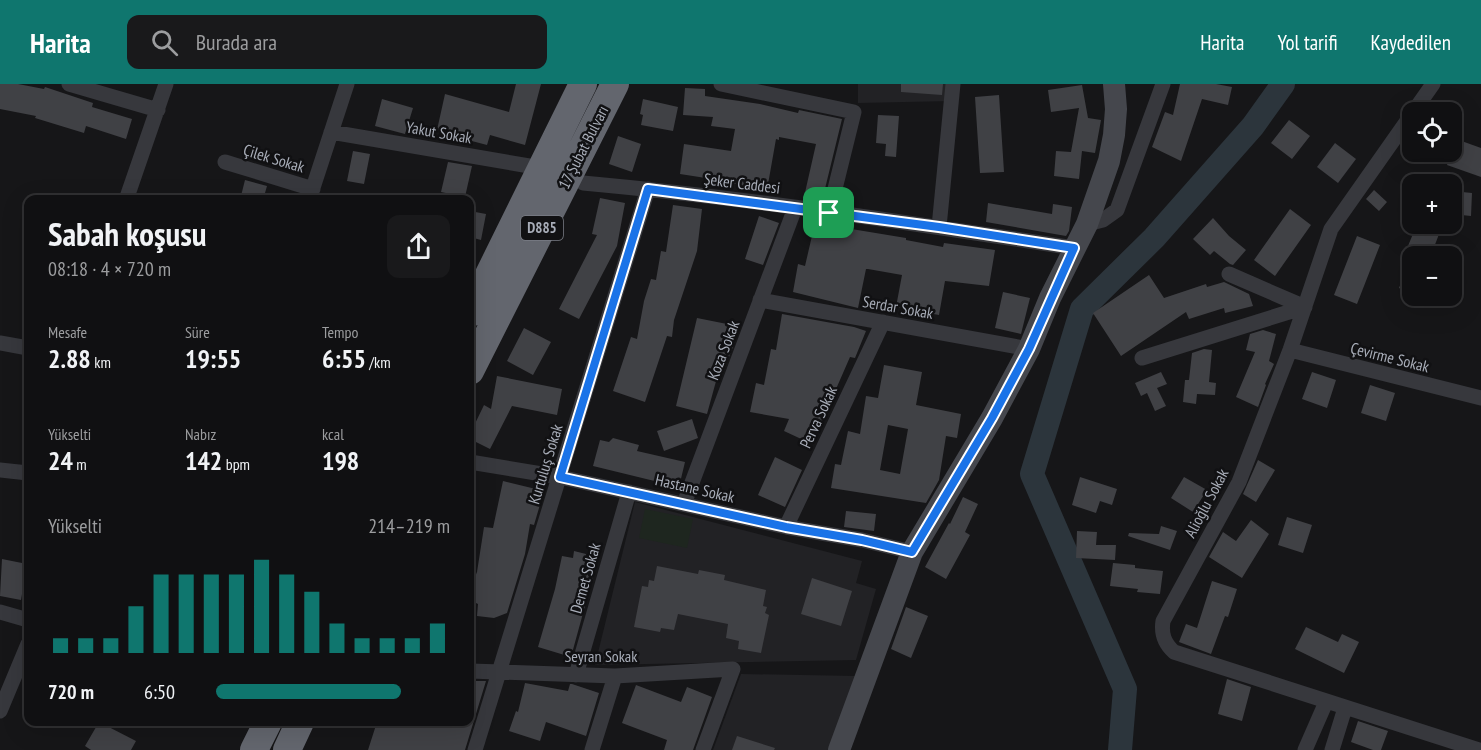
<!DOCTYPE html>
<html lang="tr">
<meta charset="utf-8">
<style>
body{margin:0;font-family:"PT Sans Narrow",sans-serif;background:#19191b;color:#f1f3f6;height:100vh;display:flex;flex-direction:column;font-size:22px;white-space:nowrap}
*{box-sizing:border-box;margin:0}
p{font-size:20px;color:#9c9d9f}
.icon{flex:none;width:33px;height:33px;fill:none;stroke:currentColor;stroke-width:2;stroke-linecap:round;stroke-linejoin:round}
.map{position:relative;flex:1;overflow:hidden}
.panel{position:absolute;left:24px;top:111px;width:450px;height:531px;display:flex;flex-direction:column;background:#101012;border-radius:12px;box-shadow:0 6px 24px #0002,0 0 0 2px #303032}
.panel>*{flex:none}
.controls{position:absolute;left:1402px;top:18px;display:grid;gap:12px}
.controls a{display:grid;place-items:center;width:60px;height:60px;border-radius:12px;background:#101012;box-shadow:0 6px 24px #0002,0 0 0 2px #303032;font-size:30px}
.pin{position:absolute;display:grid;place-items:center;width:51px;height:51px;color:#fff;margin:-26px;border-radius:12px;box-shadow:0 3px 9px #0006}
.round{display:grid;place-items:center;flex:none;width:63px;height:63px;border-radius:12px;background:#19191b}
.overview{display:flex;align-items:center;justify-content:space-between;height:102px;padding:0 24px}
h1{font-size:33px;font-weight:600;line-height:45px}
.metrics{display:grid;grid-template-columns:repeat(3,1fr);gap:9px;height:102px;padding:6px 24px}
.metrics div{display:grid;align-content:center}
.metrics b{font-size:26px;font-weight:600}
.metrics small{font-size:16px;font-weight:400}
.metrics p{font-size:16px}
.chart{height:168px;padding:12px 24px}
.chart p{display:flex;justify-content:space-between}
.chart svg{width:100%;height:108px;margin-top:6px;stroke:#0f766e;stroke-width:6}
ul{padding:0 24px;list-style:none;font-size:20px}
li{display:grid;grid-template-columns:96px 72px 1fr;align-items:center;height:45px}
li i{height:15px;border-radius:8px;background:#0f766e}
header{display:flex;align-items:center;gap:36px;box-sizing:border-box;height:84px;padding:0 30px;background:#0f766e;color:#fff}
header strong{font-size:28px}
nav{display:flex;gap:33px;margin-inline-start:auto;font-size:21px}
.search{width:420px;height:54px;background:#19191b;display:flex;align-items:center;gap:15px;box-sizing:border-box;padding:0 21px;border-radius:12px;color:#9c9d9f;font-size:22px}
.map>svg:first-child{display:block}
.built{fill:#222225}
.green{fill:#1e261f}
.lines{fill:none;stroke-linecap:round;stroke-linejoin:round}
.river{stroke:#2c353c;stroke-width:24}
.building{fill:#404145;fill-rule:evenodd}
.street{stroke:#37383d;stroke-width:15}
.secondary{stroke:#45474d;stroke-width:22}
.highway{stroke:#63666e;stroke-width:28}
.route-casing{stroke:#fff;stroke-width:12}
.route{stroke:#1a73e8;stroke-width:8}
.labels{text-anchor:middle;stroke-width:5;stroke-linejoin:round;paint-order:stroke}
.shield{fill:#111113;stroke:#7b7e86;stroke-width:1.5}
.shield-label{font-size:15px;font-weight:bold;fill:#a8adb8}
.street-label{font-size:16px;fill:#a8adb8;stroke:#111113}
</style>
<header>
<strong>Harita</strong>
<div class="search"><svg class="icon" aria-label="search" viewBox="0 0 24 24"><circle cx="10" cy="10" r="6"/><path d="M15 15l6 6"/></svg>Burada ara</div>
<nav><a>Harita</a><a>Yol tarifi</a><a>Kaydedilen</a></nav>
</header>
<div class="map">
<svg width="1481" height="666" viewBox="0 0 1481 666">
<rect width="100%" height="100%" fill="#161618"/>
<!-- built -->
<path class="built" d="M858 0H953L952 17 858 19Z
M635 418 862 477 856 499 876 505 856 576 595 581Z
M741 590 856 592 829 666H713Z"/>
<!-- green -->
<path class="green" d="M645 425 693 435 687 464 639 454Z"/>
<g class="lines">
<!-- river -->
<path class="river" d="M1120 666 1125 605 1032 390 1082 225 1154 154 1253 42 1283 0"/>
</g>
<!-- building -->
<path class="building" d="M0 0H18L44 5 45 3 93 19 92 23 132 35 126 55 86 42 84 49 35 34 36 32 0 25Z
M516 0H541L525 61 490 51 487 61 468 56 469 53 437 46 445 10 509 28Z
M901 0H943L942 11 901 8Z
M1180 0H1216L1232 3 1228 21 1202 15 1181 77 1152 63 1165 28 1173 31Z
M1082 1 1088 34 1101 36 1095 69 1082 67 1079 95 1054 92 1056 67 1071 68 1079 24 1051 28 1048 6Z
M685 4 705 5V12L760 20 798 29 799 26 842 35 822 117 804 113 816 60 779 53V56L776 55 767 106 725 98V97L680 90 684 60 731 67 735 45 711 42 713 33 683 31Z
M999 11 1004 88 980 89 975 13Z
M382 15 413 24 405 50 375 42Z
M643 15 678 23 673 47 641 41 643 31 640 30Z
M878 31 899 32 896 73 885 72 886 60 876 59Z
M1289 36 1310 52 1292 75 1271 59Z
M618 52 641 60 632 88 609 80Z
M1456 55 1481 64V93L1447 81Z
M1335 59 1356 75 1338 99 1317 83Z
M353 67 370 70 364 100 347 97Z
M448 78 472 82 465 113 441 108Z
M245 96 267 102 263 116H240Z
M1374 106 1387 118 1379 127 1366 115Z
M1452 107 1472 109 1471 132 1452 130Z
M600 114 625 119 617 162 579 235 559 225 597 151 592 150Z
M988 119 1052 130 1053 120 1072 123 1069 147 1066 152 986 138Z
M673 121 702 125 697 167 674 236 672 253 667 252 645 318 613 307 631 253 637 255 644 217 651 195 656 196 661 167 666 168Z
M1290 125 1311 141 1275 192 1254 176Z
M470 127 486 130 481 156 470 153Z
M759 132 779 139 763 181 745 175Z
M1213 134 1229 152 1246 166 1233 181 1230 180 1214 167 1210 171 1193 155Z
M815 139 906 154V156L943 163 944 159 995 166 989 202 945 197 939 231 896 223 902 191 868 185H866L858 224 793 208 798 180 805 182Z
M1417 140H1429L1441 145 1431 171 1408 162Z
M1357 152 1380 161 1357 220 1334 211Z
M1412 172H1413V210L1399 204Z
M1149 191 1164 214 1206 200 1207 203 1224 198 1249 210 1253 222 1225 229 1224 224 1189 235 1186 228 1121 272 1093 229Z
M1003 208 1030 214 1021 250 995 244Z
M782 230 854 243 866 247 855 274 850 273 812 360 784 347 789 335 750 328 756 299 764 301 771 265 776 266Z
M697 234 737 242 734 260 722 291 718 290 707 330 676 322Z
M524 244 551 258 533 291 507 277Z
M1263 246 1276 250 1269 277 1274 280 1265 300 1266 301 1258 323 1236 313 1255 268 1246 266 1250 250Z
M1204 265 1212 266 1209 298 1216 299 1215 311 1197 310 1196 320 1183 318 1185 296H1189L1192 269Z
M884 281 922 288 916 321 961 330 957 354 946 352 939 396 926 419 831 404 835 380 841 381 848 347 860 350 866 312 878 314ZM888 341 908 345 900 390 880 386Z
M1161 288 1167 300 1157 304 1166 322 1155 327 1147 309 1141 312 1135 299Z
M1312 288 1336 296 1327 324 1302 315Z
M497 292 562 305 557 331 512 322 490 365 470 355V350L484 321 491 325Z
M1370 301 1395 309 1386 337 1361 329Z
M692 335 698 354 664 367 657 347Z
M613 354 639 361 637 367 685 378 679 403 593 382 600 356 609 358Z
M775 373 802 386 785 423 758 411Z
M1258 376 1275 386 1256 418 1243 410Z
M1080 393 1117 405 1112 421 1100 417 1096 429 1072 421Z
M1184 393 1207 406 1193 428 1171 414Z
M503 397 544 407 534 441 530 440 525 470 507 529 494 534 477 532 478 520 470 516V505L477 488 484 443 493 444Z
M963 413 978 420 965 448 970 451 946 495 925 483 949 439 950 440Z
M846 427 876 430 874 447 844 443Z
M1287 433 1312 441 1303 469 1278 461Z
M1251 436 1269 450 1242 494 1209 473 1223 448 1236 457Z
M1161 442 1177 447 1170 466 1128 452 1129 449 1159 450Z
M1077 447 1097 448 1096 461H1116L1115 476 1076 474Z
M574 467 586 470 585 476 597 478 571 573 538 563 555 505 562 472 573 474Z
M2 475 27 480 21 516 0 512Z
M1113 479 1135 481V484L1163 487 1160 510 1137 508 1138 505 1110 502Z
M657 482 698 490 699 486 725 491 724 496 766 506 763 522 767 523 765 529 769 531 761 569 738 565 739 557 726 554 728 540 678 530 674 546 661 544 660 548 634 543 642 502 648 503 649 496 654 497Z
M812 494 852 507 841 542 801 530Z
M1212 497 1237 505 1228 533 1225 532 1211 570 1179 558 1186 540 1197 544Z
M906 523 928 532 911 574 891 565Z
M1306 543 1338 558 1342 550 1359 558 1344 589 1295 565Z
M1227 595 1251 603 1242 637 1218 630Z
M470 597H486L465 666H368L377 638H470Z
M525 599 568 607 570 600H572L599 609 586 652 546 638 540 657 509 647 516 627 518 628Z
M636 601 681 618 687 603 712 613 693 666H664L667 656 622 639Z
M1358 637 1388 647 1381 666H1373L1351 658Z
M99 638 136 657 131 666H91L85 662Z
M737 652 775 664 774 666H732Z"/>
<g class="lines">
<!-- street -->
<path class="street" d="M69 0 158 26
M721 0 854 28 829 129
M1433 0 1331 145 1290 266 1239 398 1163 537C1161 550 1164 559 1174 568L1479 666
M331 48 541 84
M225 78 313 105
M583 99C747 114 911 139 1074 164
M126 116 166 0
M309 116 347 0
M1087 140 1103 136 1117 126 1163 0
M939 143 953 0
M1229 190 1305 223
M760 216 1029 265
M0 259 28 264
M1290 266 1481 314
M1142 274 1305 223
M470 378 560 393 786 443 862 456 912 468
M0 386 28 389
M684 420 795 124
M786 443 883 238
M0 528 28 536
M470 587 615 592 733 585 703 666
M576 591 629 408
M0 627 28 560
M475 666 648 105
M592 666 615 592
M1305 666 1326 618
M1332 666 1345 624"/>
<!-- secondary -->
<path class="secondary" d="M839 666 912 468 992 334 1029 265 1050 214 1087 140 1109 77 1114 51 1116 25 1114 0"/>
<!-- highway -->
<path class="highway" d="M470 229 583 0
M470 287 615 0
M254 666 268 638
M287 666 300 638"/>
</g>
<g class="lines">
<defs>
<path id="route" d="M648 105 939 143 1074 164 1029 265 992 334 912 468 862 456 786 443 560 393Z"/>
</defs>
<!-- route casing -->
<use href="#route" class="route-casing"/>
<!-- route -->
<use href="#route" class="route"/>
</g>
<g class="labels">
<!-- shield labels -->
<rect class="shield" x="521" y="132" width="42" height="24" rx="4.5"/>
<g class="shield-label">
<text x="542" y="149">D885</text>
</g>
<!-- street labels -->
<g class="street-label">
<text transform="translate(439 48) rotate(10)" y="6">Yakut Sokak</text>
<text transform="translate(583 63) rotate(-63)" y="6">17 Şubat Bulvarı</text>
<text transform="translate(274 74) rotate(17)" y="6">Çilek Sokak</text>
<text transform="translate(742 99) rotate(7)" y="6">Şeker Caddesi</text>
<text transform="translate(898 223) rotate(10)" y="6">Serdar Sokak</text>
<text transform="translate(723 266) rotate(-69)" y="6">Koza Sokak</text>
<text transform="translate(1390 273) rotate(14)" y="6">Çevirme Sokak</text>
<text transform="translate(818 333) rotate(-65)" y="6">Perva Sokak</text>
<text transform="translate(545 380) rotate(-73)" y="6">Kurtuluş Sokak</text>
<text transform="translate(695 404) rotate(13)" y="6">Hastane Sokak</text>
<text transform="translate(1206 419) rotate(-62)" y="6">Alioğlu Sokak</text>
<text transform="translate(585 494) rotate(-74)" y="6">Demet Sokak</text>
<text x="601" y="578">Seyran Sokak</text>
</g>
</g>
</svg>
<div class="controls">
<a><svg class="icon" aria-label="locate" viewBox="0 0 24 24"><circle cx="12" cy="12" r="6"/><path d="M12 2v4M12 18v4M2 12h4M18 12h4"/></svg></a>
<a>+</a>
<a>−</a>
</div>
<div class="pin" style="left:829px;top:129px;background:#1e9e55"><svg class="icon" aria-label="arrive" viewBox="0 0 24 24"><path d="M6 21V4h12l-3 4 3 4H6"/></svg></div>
<section class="panel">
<div class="overview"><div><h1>Sabah koşusu</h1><p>08:18 · 4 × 720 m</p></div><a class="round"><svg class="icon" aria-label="share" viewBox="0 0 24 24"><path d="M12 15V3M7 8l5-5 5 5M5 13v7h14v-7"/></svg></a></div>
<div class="metrics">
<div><p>Mesafe</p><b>2.88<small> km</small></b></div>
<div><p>Süre</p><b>19:55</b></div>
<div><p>Tempo</p><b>6:55<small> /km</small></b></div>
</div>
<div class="metrics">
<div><p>Yükselti</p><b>24<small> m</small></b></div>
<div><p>Nabız</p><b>142<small> bpm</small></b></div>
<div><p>kcal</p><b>198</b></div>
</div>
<div class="chart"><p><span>Yükselti</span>214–219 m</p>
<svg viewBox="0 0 160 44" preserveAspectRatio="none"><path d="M5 44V38M15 44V38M25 44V38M35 44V25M45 44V12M55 44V12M65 44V12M75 44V12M85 44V6M95 44V12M105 44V19M115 44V32M125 44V38M135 44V38M145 44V38M155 44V32"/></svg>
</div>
<ul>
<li><b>720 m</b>6:50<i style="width:79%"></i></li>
</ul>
</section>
</div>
